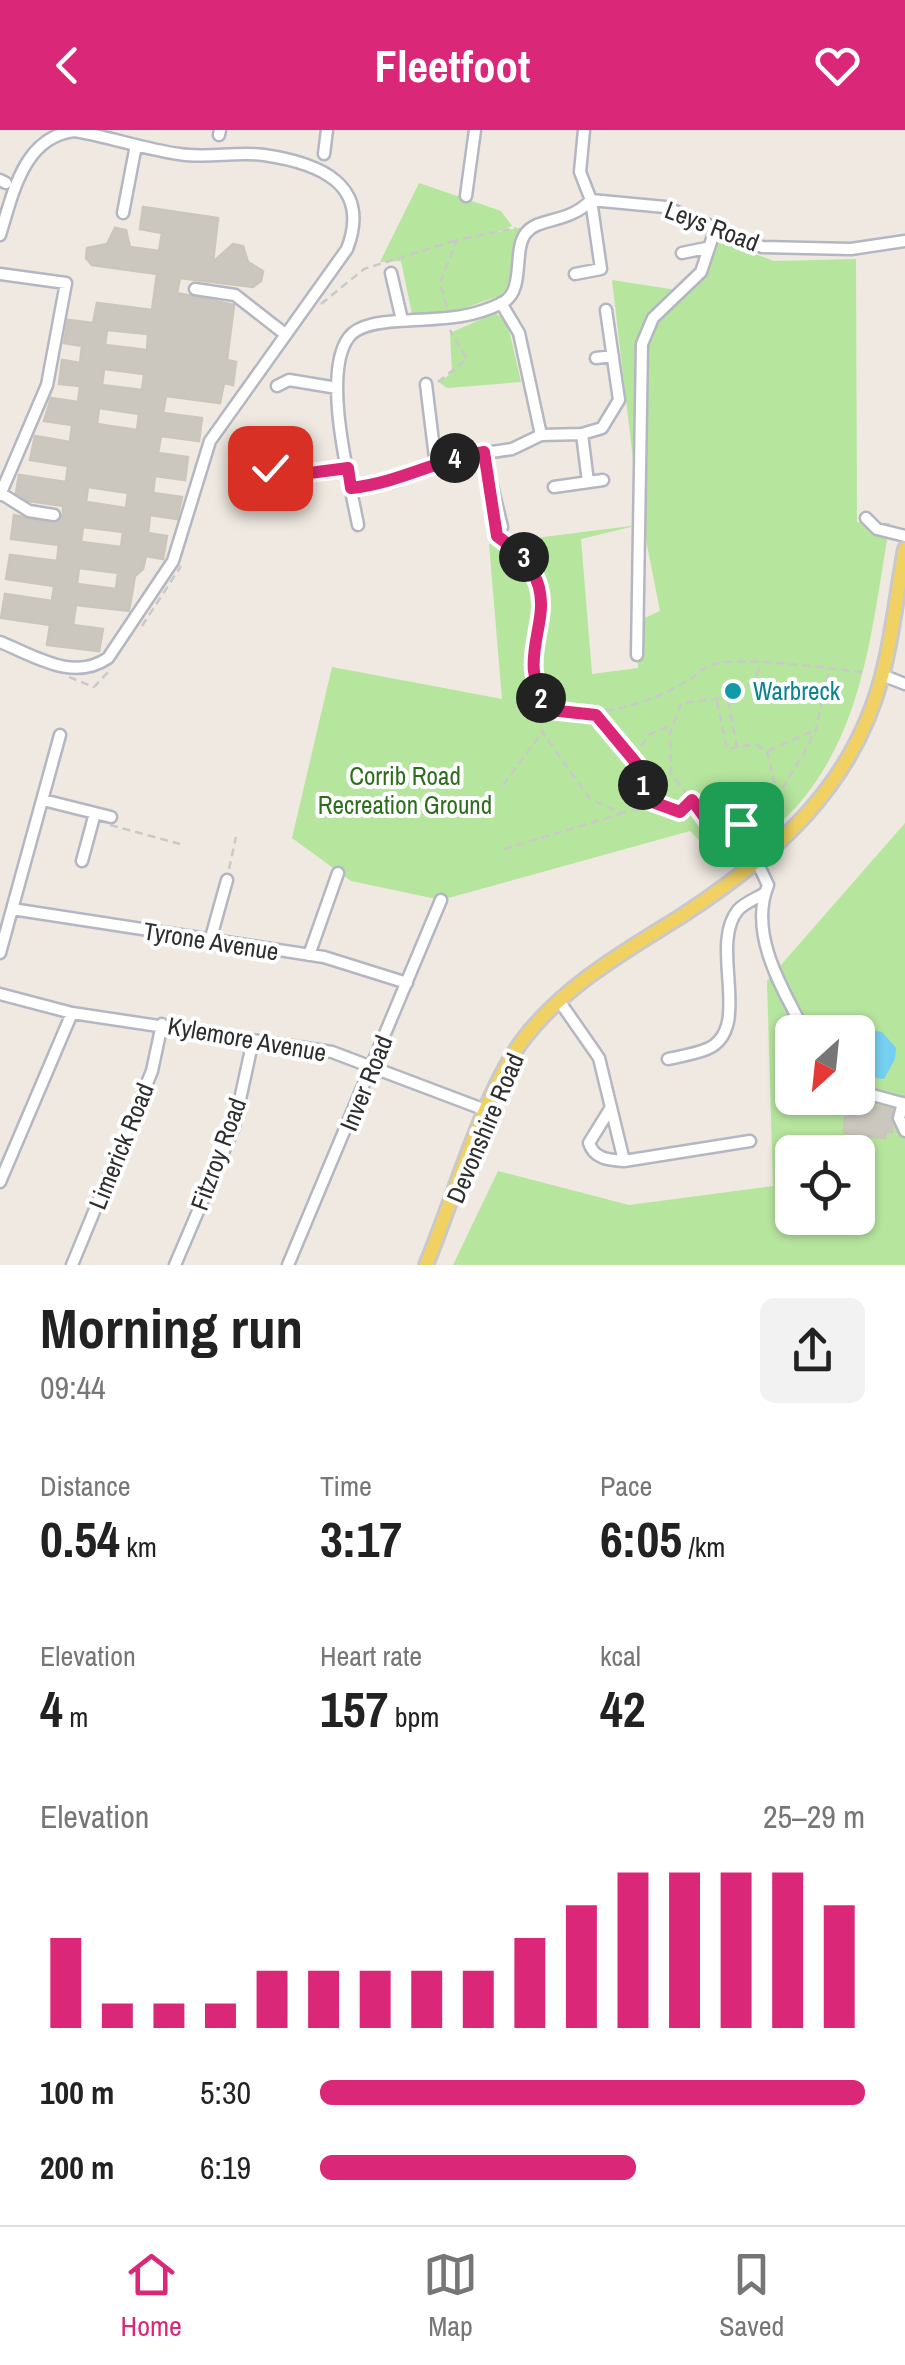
<!DOCTYPE html>
<meta charset="utf-8">
<style>
body{margin:0;font-family:"Archivo Narrow",sans-serif;background:#f2f2f2;color:#222;height:100vh;display:flex;flex-direction:column;font-size:38px;white-space:nowrap}
*{box-sizing:border-box;margin:0}
p{font-size:32px;color:#767676}
.icon{flex:none;width:55px;height:55px;fill:none;stroke:currentColor;stroke-width:2;stroke-linecap:round;stroke-linejoin:round}
.map{position:relative;height:1135px;overflow:hidden}
.panel{display:flex;flex-direction:column;background:#fff;flex:1}
.panel>*{flex:none}
.needle{width:65px;rotate:207deg}
.tools{position:absolute;left:775px;top:885px;display:grid;gap:20px}
.tools a{display:grid;place-items:center;width:100px;height:100px;border-radius:15px;background:#fff;box-shadow:0 2px 8px #0004;font-size:50px}
.pin{position:absolute;display:grid;place-items:center;width:85px;height:85px;color:#fff;margin:-42px;border-radius:20px;box-shadow:0 5px 15px #0006}
.km{position:absolute;width:50px;height:50px;margin:-25px;border-radius:50%;background:#222;color:#fff;font-size:28px;line-height:50px;text-align:center}
.round{display:grid;place-items:center;flex:none;width:105px;height:105px;border-radius:15px;background:#f2f2f2}
.headline{display:flex;align-items:center;justify-content:space-between;height:170px;padding:0 40px}
h1{font-size:55px;font-weight:700;line-height:75px}
.metrics{display:grid;grid-template-columns:repeat(3,1fr);gap:15px;height:170px;padding:10px 40px}
.metrics div{display:grid;align-content:center}
.metrics b{font-size:50px;font-weight:700}
.metrics small{font-size:28px;font-weight:400}
.metrics p{font-size:28px}
.chart{height:280px;padding:20px 40px}
.chart p{display:flex;justify-content:space-between}
.chart svg{width:100%;height:180px;margin-top:10px;stroke:#db2777;stroke-width:6}
ul{padding:0 40px;list-style:none;font-size:32px}
li{display:grid;grid-template-columns:160px 120px 1fr;align-items:center;height:75px}
li i{height:25px;border-radius:12px;background:#db2777}
header{display:flex;justify-content:space-between;align-items:center;height:130px;padding:0 40px;background:#db2777;color:#fff;font-size:45px;font-weight:700}
.tab-bar{display:flex;justify-content:space-around;align-items:center;height:140px;border-top:2px solid #e0e0e0;background:#fff;font-size:28px;color:#767676}
.tab-bar a{display:grid;justify-items:center;gap:5px}
.tab-bar .on{color:#db2777}
.map>svg:first-child{display:block}
.green{fill:#b6e59e;fill-rule:evenodd}
.water{fill:#75cff0}
.building{fill:#cbc7bf;stroke:#cbc5ba;stroke-width:2.5;fill-rule:evenodd}
.lines{fill:none;stroke-linecap:round;stroke-linejoin:round}
.minor-casing{stroke:#b4b7c1;stroke-width:15}
.major-casing{stroke:#c9c9c9;stroke-width:18}
.path{stroke:#c9c9c9;stroke-width:2.5;stroke-dasharray:8 5;stroke-linecap:butt}
.minor{stroke:#fff;stroke-width:10}
.major{stroke:#f2d163;stroke-width:12}
.route-casing{stroke:#fff;stroke-width:20}
.route{stroke:#db2777;stroke-width:12}
.culture-dot{fill:#0f9aa8;stroke:#fff;stroke-width:4}
.labels{text-anchor:middle;stroke-width:8;stroke-linejoin:round;paint-order:stroke}
.street-label{font-size:25px;fill:#2e2e2e;stroke:#fff}
.culture-label{font-size:25px;fill:#0d838f;stroke:#fff;text-anchor:start}
.park-label{font-size:25px;fill:#2c6e1b;stroke:#fff}
</style>
<header><svg class="icon" aria-label="back" viewBox="0 0 24 24"><path d="M15 5l-7 7 7 7"/></svg>Fleetfoot<svg class="icon" aria-label="heart" viewBox="0 0 24 24"><path d="M12 20l-8-8c-3-5 5-10 8-4 3-6 11-1 8 4z"/></svg></header>
<div class="map">
<svg width="905" height="1135" viewBox="0 0 905 1135">
<rect width="100%" height="100%" fill="#efe9e1"/>
<!-- green -->
<path class="green" d="M419 53 501 81 512 96 498 102 524 97C512 120 517 145 501 166 460 177 459 187 412 184L401 131 380 132Z
M720 111 774 131 856 129 857 392 890 393C872 493 866 597 797 676 777 699 748 716 724 735L690 701 441 770 351 751 292 708 332 537 502 569 489 414 639 395 581 409 592 544 638 538V491L660 481 637 364 612 150 683 161Z
M495 183 507 191 521 252 447 258 439 252 452 243 450 203Z
M905 693V1135H453L498 1041 629 1075 773 1056 767 851ZM792 902H858V968H792ZM792 1022H858V1088H792Z"/>
<!-- water -->
<path class="water" d="M867 899 882 902 896 918 895 929 884 949 858 946V903Z"/>
<!-- building -->
<path class="building" d="M143 77 218 88 213 132 233 114 243 116 248 132 263 141 261 151 253 157 180 148 177 163 234 175 227 230 236 232 233 255 224 253 220 273 166 266 163 283 202 288 199 311 161 306 158 323 188 327 185 350 155 346 153 363 182 367 177 389 150 385 148 403 167 406 163 429 146 426 143 439 135 446 129 481 76 475 73 495 103 499 99 521 47 515 50 495 1 488 5 464 52 471 54 456 6 449 10 425 57 431 59 415 11 409 14 385 54 394 63 385V376L29 371 16 363 19 345 66 352 68 336 30 330 35 306 70 312 72 295 44 291 51 268 78 272 80 256 59 254 62 230 80 233 82 216 64 213 68 190 93 193 97 173 152 180 157 144 92 135 86 128 87 118 107 114 115 98 126 100 130 117 159 121 162 103 140 99ZM107 200 148 204 147 220 105 215ZM104 239 144 244 142 260 102 255ZM99 278 139 284 137 300 97 294ZM88 357 128 363 126 378 86 372ZM83 397 123 402 121 417 81 412ZM79 438 118 443 116 459 77 454Z
M860 972 892 980V1002H886L885 1008 844 1003 845 987 860 983Z"/>
<g class="lines">
<defs>
<path id="minor" d="M584 0 580 42 591 70 665 77 762 117 851 119 905 111
M219 5 220 0
M324 24 327 0
M0 50 6 53
M466 66 475 0
M123 83 136 15
M0 105C13 63 24 6 75 1 110 7 144 19 179 24 207 29 236 21 264 25 319 33 372 54 347 119L210 311 173 431 108 528C73 552 35 526 0 512
M682 123 706 118
M391 143 402 190
M0 144 66 153 47 255 0 365
M195 159 235 165 285 204
M501 173 519 203 541 305
M596 228 613 226
M426 254 436 336
M277 256 289 250 337 258
M582 304 588 352
M484 323 502 397
M244 346 254 334 294 343 347 338
M554 357 603 350
M351 358 393 352 458 327 512 319 541 305 582 304 602 298 619 270 606 180
M2 364 29 381 54 385
M866 388 877 399 905 406
M358 395C350 352 321 243 349 207 359 194 383 192 398 191 437 188 465 191 502 173 526 161 512 120 526 103 538 87 569 94 591 70L601 139 575 144
M637 525 642 214 653 188 701 142 716 97
M882 545 905 554
M43 670 111 687
M82 731 95 683
M758 734 768 755C748 804 783 860 805 902
M12 779 324 827 407 853
M210 811 227 750
M0 823 60 605
M309 825 338 743
M0 864 72 883 332 922 488 981
M560 872 599 928 624 1031 750 1011
M668 929C681 926 695 924 707 919 754 899 708 816 738 780 744 773 757 768 765 763
M858 961 905 974
M903 973 899 988 905 1001
M610 979 589 1013C594 1029 609 1030 624 1031
M0 1052 72 883
M72 1135 152 941 162 894
M175 1135 234 997 253 910
M288 1135 441 770"/>
<path id="major" d="M426 1135C453 1071 483 964 522 911 564 855 626 821 683 785 775 725 853 657 882 546 893 505 897 461 905 419"/>
</defs>
<!-- minor casing -->
<use href="#minor" class="minor-casing"/>
<!-- major casing -->
<use href="#major" class="major-casing"/>
<!-- path -->
<path class="path" d="M321 174 364 139 457 110
M447 177 440 153 457 110 516 98
M438 252 467 229 450 200
M501 408C586 473 501 515 549 580 599 589 646 575 689 550 696 546 702 539 708 536 736 524 828 539 862 542
M142 496 181 436
M69 547 94 557 111 539
M717 571 727 619 755 614 767 621 776 660
M728 571 737 617
M543 573 542 602 590 669 621 683 658 675 680 683 690 672
M596 585 637 634 651 671 657 675
M768 621 815 600
M633 626 650 604 672 595
M503 655 541 604
M110 695 180 714
M726 712 753 679 783 657 803 625 816 599 829 541
M504 719 620 684
M734 728 671 643 670 603 681 574C714 566 746 575 761 535
M229 739 236 707"/>
<!-- minor -->
<use href="#minor" class="minor"/>
<!-- major -->
<use href="#major" class="major"/>
</g>
<g class="lines">
<defs>
<path id="route" d="M270 338 302 344 348 338 351 358C399 353 438 329 484 322L497 406C589 471 500 514 550 580L596 585 637 634 650 671 680 682 692 670 724 714 741 694"/>
</defs>
<!-- route casing -->
<use href="#route" class="route-casing"/>
<!-- route -->
<use href="#route" class="route"/>
</g>
<!-- markers -->
<circle class="culture-dot" cx="733" cy="561" r="10"/>
<g class="labels">
<!-- street labels -->
<g class="street-label">
<text transform="translate(712 96) rotate(21)" y="9">Leys Road</text>
<text transform="translate(211 811) rotate(9)" y="9">Tyrone Avenue</text>
<text transform="translate(247 909) rotate(10)" y="9">Kylemore Avenue</text>
<text transform="translate(366 953) rotate(-68)" y="9">Inver Road</text>
<text transform="translate(485 998) rotate(-67)" y="9">Devonshire Road</text>
<text transform="translate(121 1016) rotate(-68)" y="9">Limerick Road</text>
<text transform="translate(218 1024) rotate(-70)" y="9">Fitzroy Road</text>
</g>
<!-- culture labels -->
<g class="culture-label">
<text x="753" y="570">Warbreck</text>
</g>
<!-- park labels -->
<g class="park-label">
<text x="405" y="655">Corrib Road<tspan x="405" dy="29">Recreation Ground</tspan></text>
</g>
</g>
</svg>
<div class="tools">
<a><svg class="needle" viewBox="-14 -14 28 28"><path d="M0-13l5 13h-10z" fill="#e53935"/><path d="M0 13l5-13h-10z" fill="#767676"/></svg></a>
<a><svg class="icon" aria-label="locate" viewBox="0 0 24 24"><circle cx="12" cy="12" r="6"/><path d="M12 2v4M12 18v4M2 12h4M18 12h4"/></svg></a>
</div>
<div class="pin" style="left:741px;top:694px;background:#1e9e55"><svg class="icon" aria-label="arrive" viewBox="0 0 24 24"><path d="M6 21V4h12l-3 4 3 4H6"/></svg></div>
<div class="pin" style="left:270px;top:338px;background:#d93025"><svg class="icon" aria-label="check" viewBox="0 0 24 24"><path d="M5 12l5 5 9-10"/></svg></div>
<b class="km" style="left:643px;top:655px">1</b>
<b class="km" style="left:541px;top:568px">2</b>
<b class="km" style="left:524px;top:427px">3</b>
<b class="km" style="left:455px;top:328px">4</b>
</div>
<section class="panel">
<div class="headline"><div><h1>Morning run</h1><p>09:44</p></div><a class="round"><svg class="icon" aria-label="share" viewBox="0 0 24 24"><path d="M12 15V3M7 8l5-5 5 5M5 13v7h14v-7"/></svg></a></div>
<div class="metrics">
<div><p>Distance</p><b>0.54<small> km</small></b></div>
<div><p>Time</p><b>3:17</b></div>
<div><p>Pace</p><b>6:05<small> /km</small></b></div>
</div>
<div class="metrics">
<div><p>Elevation</p><b>4<small> m</small></b></div>
<div><p>Heart rate</p><b>157<small> bpm</small></b></div>
<div><p>kcal</p><b>42</b></div>
</div>
<div class="chart"><p><span>Elevation</span>25–29 m</p>
<svg viewBox="0 0 160 44" preserveAspectRatio="none"><path d="M5 44V22M15 44V38M25 44V38M35 44V38M45 44V30M55 44V30M65 44V30M75 44V30M85 44V30M95 44V22M105 44V14M115 44V6M125 44V6M135 44V6M145 44V6M155 44V14"/></svg>
</div>
<ul>
<li><b>100 m</b>5:30<i style="width:100%"></i></li>
<li><b>200 m</b>6:19<i style="width:58%"></i></li>
</ul>
</section>
<nav class="tab-bar">
<a class="on"><svg class="icon" aria-label="home" viewBox="0 0 24 24"><path d="M3 11l9-7 9 7M6 9v11h12V9"/></svg>Home</a>
<a><svg class="icon" aria-label="map" viewBox="0 0 24 24"><path d="M3 6l6-2 6 2 6-2v14l-6 2-6-2-6 2zM9 4v14M15 6v14"/></svg>Map</a>
<a><svg class="icon" aria-label="saved" viewBox="0 0 24 24"><path d="M7 4h10v16l-5-4-5 4z"/></svg>Saved</a>
</nav>
